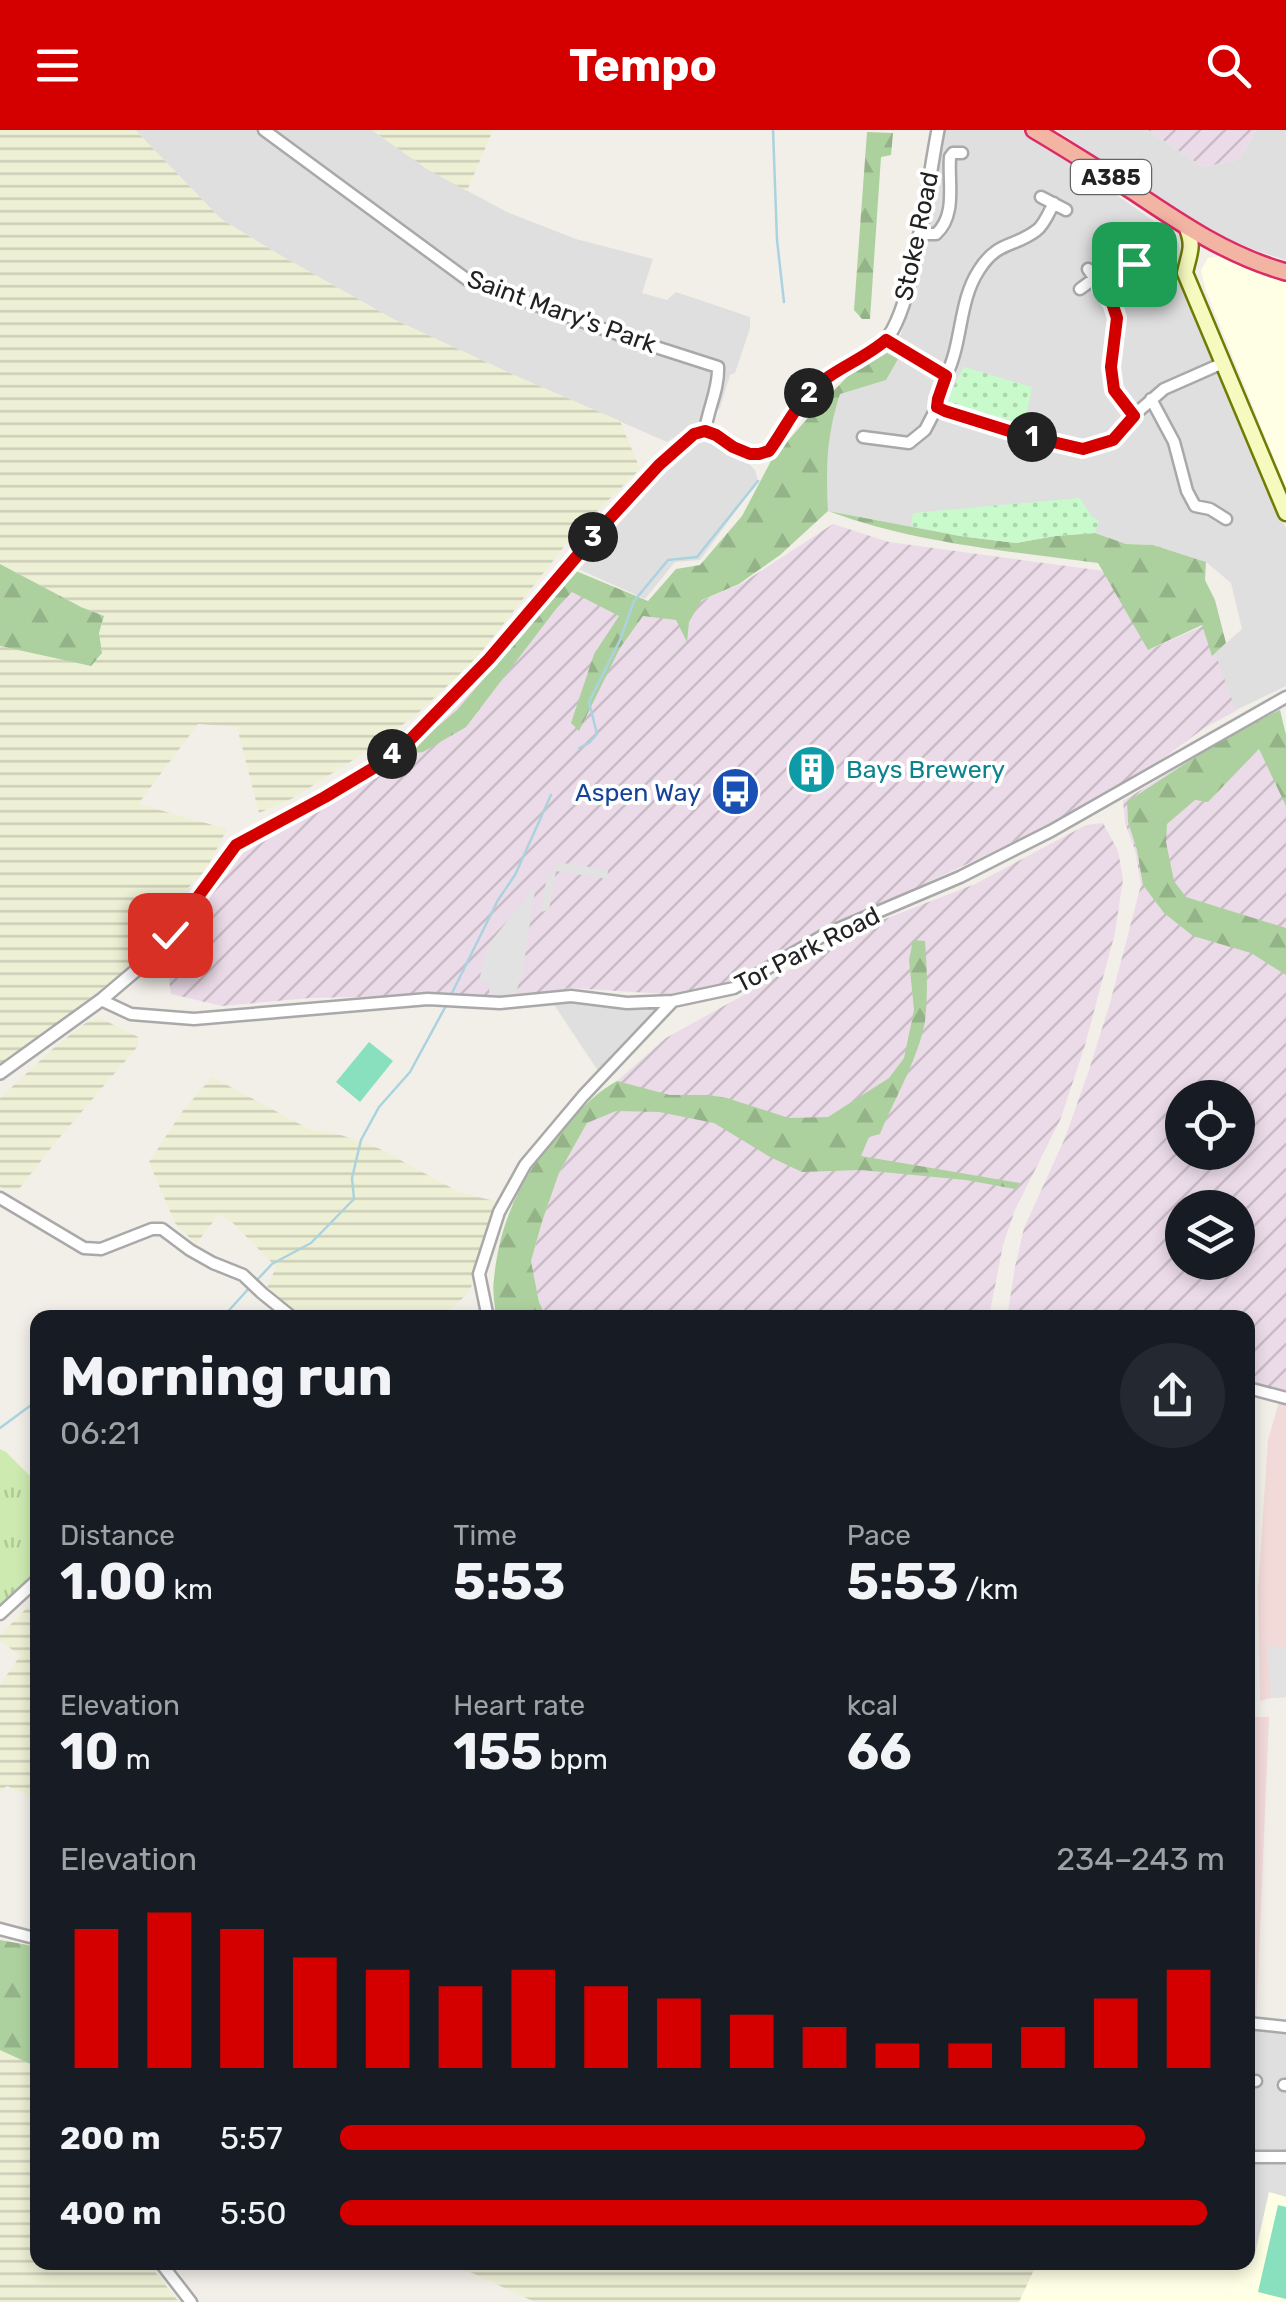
<!DOCTYPE html>
<meta charset="utf-8">
<style>
body{margin:0;font-family:Rubik,sans-serif;background:#242831;color:#f1f3f6;height:100vh;display:flex;flex-direction:column;font-size:38px;white-space:nowrap}
*{box-sizing:border-box;margin:0}
p{font-size:32px;color:#9ea1a6}
.icon{flex:none;width:55px;height:55px;fill:none;stroke:currentColor;stroke-width:2;stroke-linecap:round;stroke-linejoin:round}
.map{position:relative;flex:1;overflow:hidden}
.side{position:absolute;left:30px;top:1180px;width:1225px;height:960px;display:flex;flex-direction:column;background:#171b24;border-radius:20px;box-shadow:0 5px 15px #0003}
.side>*{flex:none}
.controls{position:absolute;left:1165px;top:950px;display:grid;gap:20px}
.controls a{display:grid;place-items:center;width:90px;height:90px;border-radius:50%;background:#171b24;box-shadow:0 5px 15px #0003;font-size:50px}
.pin{position:absolute;display:grid;place-items:center;width:85px;height:85px;color:#fff;margin:-42px;border-radius:20px;box-shadow:0 5px 15px #0006}
.km{position:absolute;width:50px;height:50px;margin:-25px;border-radius:50%;background:#222;color:#fff;font-size:28px;line-height:50px;text-align:center}
.round{display:grid;place-items:center;flex:none;width:105px;height:105px;border-radius:52px;background:#242831}
.headline{display:flex;align-items:center;justify-content:space-between;height:170px;padding:0 30px}
h1{font-size:55px;font-weight:700;line-height:75px}
.figures{display:grid;grid-template-columns:repeat(3,1fr);gap:15px;height:170px;padding:10px 30px}
.figures div{display:grid;align-content:center}
.figures b{font-size:50px;font-weight:700}
.figures small{font-size:28px;font-weight:400}
.figures p{font-size:28px}
.chart{height:280px;padding:20px 30px}
.chart p{display:flex;justify-content:space-between}
.chart svg{width:100%;height:180px;margin-top:10px;stroke:#d40000;stroke-width:6}
ul{padding:0 30px;list-style:none;font-size:32px}
li{display:grid;grid-template-columns:160px 120px 1fr;align-items:center;height:75px}
li i{height:25px;border-radius:12px;background:#d40000}
header{display:flex;justify-content:space-between;align-items:center;height:130px;padding:0 30px;background:#d40000;color:#fff;font-size:45px;font-weight:700}
.map>svg:first-child{display:block}
.residential{fill:#e0dfdf}
.commercial{fill:#f2dad9}
.industrial{fill:url(#industrial-furrows);fill-rule:evenodd}
.education{fill:#ffffe5}
.farmland{fill:url(#farmland-rules)}
.grass{fill:url(#grass-tufts)}
.forest{fill:url(#forest-firs)}
.park{fill:url(#park-dots)}
.pitch{fill:#88e0be}
.parking{fill:#e2e2e2}
.lines{fill:none;stroke-linecap:round;stroke-linejoin:round}
.stream{stroke:#aad3df;stroke-width:2.5}
.minor-casing{stroke:#a9a9a9;stroke-width:15}
.tertiary-casing{stroke:#a9a9a9;stroke-width:16}
.secondary-casing{stroke:#707d05;stroke-width:19}
.trunk-casing{stroke:#dc2a67;stroke-width:20}
.minor{stroke:#fff;stroke-width:10}
.tertiary{stroke:#fff;stroke-width:11}
.secondary{stroke:#f7fabf;stroke-width:14}
.trunk{stroke:#f2b4a3;stroke-width:15}
.route-casing{stroke:#fff;stroke-width:20}
.route{stroke:#d40000;stroke-width:12}
.labels{text-anchor:middle;stroke-width:8;stroke-linejoin:round;paint-order:stroke}
.shield{fill:#fff;stroke:#646464;stroke-width:2.5}
.shield-label{font-size:22px;font-weight:bold;fill:#222}
.street-label{font-size:25px;fill:#222;stroke:#fff}
.culture-label{font-size:25px;fill:#0d838f;stroke:#fff;text-anchor:start}
.transit-label{font-size:25px;fill:#164399;stroke:#fff;text-anchor:end}
</style>
<header><svg class="icon" aria-label="menu" viewBox="0 0 24 24"><path d="M4 6h16M4 12h16M4 18h16"/></svg>Tempo<svg class="icon" aria-label="search" viewBox="0 0 24 24"><circle cx="10" cy="10" r="6"/><path d="M15 15l6 6"/></svg></header>
<div class="map">
<svg width="1286" height="2172" viewBox="0 0 1286 2172">
<defs>
<pattern id="industrial-furrows" width="10" height="10" patternUnits="userSpaceOnUse" patternTransform="scale(2.5)"><rect width="10" height="10" fill="#ebdbe8"/><path d="M-1 1l2-2M0 10L10 0M9 11l2-2" fill="none" stroke="#c9bcc7"/></pattern>
<pattern id="farmland-rules" width="6" height="5" patternUnits="userSpaceOnUse" patternTransform="scale(2.5)"><rect width="6" height="5" fill="#eef0d5"/><path d="M0 2.5h6" fill="none" stroke="#ccceb7"/></pattern>
<pattern id="grass-tufts" width="24" height="20" patternUnits="userSpaceOnUse" patternTransform="scale(2.5)"><rect width="24" height="20" fill="#cdebb0"/><path d="M3 7l-1-3M5 7V3M7 7l1-3M15 17l-1-3M17 17v-4M19 17l1-3" fill="none" stroke="#b0c997"/></pattern>
<pattern id="forest-firs" width="22" height="20" patternUnits="userSpaceOnUse" patternTransform="scale(2.5)"><rect width="22" height="20" fill="#add19e"/><path d="M5 1l3.5 6h-7zM16 11l3.5 6h-7z" fill="#95b388"/></pattern>
<pattern id="park-dots" width="8" height="8" patternUnits="userSpaceOnUse" patternTransform="scale(2.5)"><rect width="8" height="8" fill="#c8facc"/><path d="M2 2h.1M6 6h.1" fill="none" stroke="#acd6af" stroke-width="1.8" stroke-linecap="round"/></pattern>
</defs>
<rect width="100%" height="100%" fill="#f2efe9"/>
<!-- residential -->
<path class="residential" d="M135 0H372L427 39 507 82 576 109 653 129 642 163 667 170 676 162 750 187V198L735 243 730 245 720 278 667 312 516 246 393 189 278 124 221 89Z
M943 0H1023L1174 105 1179 114 1181 132 1286 399V556L1234 581 1212 526 1242 499 1231 453 1206 432 1153 415 1126 414 1095 403 1055 406 1016 413 960 406 828 381 826 328 830 295 840 264 886 223 901 204 927 104Z
M1056 0H1148L1203 37 1240 29 1256 0H1286V130L1254 120 1224 107 1190 88Z
M697 307 708 308 744 329 755 340 758 351 700 430 675 432 645 469 576 438 585 422 664 335Z
M572 870 666 875 628 916 598 941 553 873Z
M1248 1893 1286 1897V2067L1269 2063 1254 2129 1248 2128Z"/>
<!-- commercial -->
<path class="commercial" d="M1279 1272 1286 1274V1567L1271 1568 1260 1571 1258 1459 1268 1310Z
M1248 1587H1269L1256 1895 1248 1893Z"/>
<!-- industrial -->
<path class="industrial" d="M1148 0H1256L1240 29 1203 37Z
M833 394 889 412 1104 441 1151 519 1205 495 1236 581 1204 598 1157 633 1107 664 1073 682 978 729 813 805 734 850 682 865 569 858 528 867 439 865 310 868 222 876 171 864 168 843 173 807 240 725 327 671 452 580 563 451 657 484 688 483 703 470 741 454Z
M1261 586 1286 649V1261L1248 1252V1188H1007L1015 1137 1024 1098 1065 1008 1089 940 1110 873 1141 755 1135 720 1125 693 1123 671ZM1182 968H1238V1022H1182ZM1182 1078H1238V1132H1182Z
M1103 693 1118 721 1123 749 1115 803 1085 915 1061 988 1015 1080 1003 1115 989 1187H546L539 1172 531 1131 542 1092 559 1043 587 993 615 981 617 951 666 908 872 794 975 754 1086 695Z"/>
<!-- education -->
<path class="education" d="M1219 126 1286 150V358L1206 161 1201 140 1208 128Z
M1269 2062 1286 2067V2172H1019L1037 2133 1248 2132V2128L1254 2129Z"/>
<!-- farmland -->
<path class="farmland" d="M0 0H135L221 89 278 124 393 189 516 246 620 291 640 339 574 404 476 529 418 583 372 618 293 668 259 683 237 597 198 594 138 674 227 699 206 740 176 770 161 807 143 826 42 906 0 935V516L90 535 102 523 99 507 104 486 81 477 0 434Z
M372 0H493L467 61 427 39Z
M98 887 138 907V916L54 1014 19 1059H5L0 1057V968L57 915 84 894Z
M212 947 309 999 341 1005 380 1019 459 1062 498 1072 470 1161 443 1187H307L286 1176 267 1158 276 1137 233 1093 219 1084 196 1114 175 1093 149 1032 181 983Z
M37 1468V1669L7 1656 0 1662V1555L20 1526 0 1510V1505Z
M0 1920 37 1937 38 2132 148 2133 179 2172H0Z
M455 2133H1037L1019 2172H535L468 2141Z"/>
<!-- grass -->
<path class="grass" d="M0 1319 6 1322 35 1351 38 1363V1441L0 1476Z"/>
<!-- forest -->
<path class="forest" d="M867 2 893 3 891 25 881 27 870 189H862L854 180Z
M887 223 898 229 886 250 840 264C826 308 826 336 828 381L960 406 1016 413 1055 406 1095 403 1126 414 1153 415 1206 432 1205 450 1215 470 1226 513 1212 526 1202 495 1148 520 1098 433C1007 421 914 413 828 381L780 425 739 454 702 470 689 492 687 512 676 490 643 486 620 518 579 601 571 593 594 524 619 486 572 462 556 479 466 597 423 622 405 624 457 580 576 441 648 471 676 439 700 435 742 386 772 329 813 282 848 246Z
M0 434 81 477 104 486 99 503 102 523 91 536 0 516Z
M1280 580 1286 605V676L1259 619 1208 672 1195 670 1167 694 1166 712 1174 751 1186 767 1286 798V845L1251 823 1193 806 1164 783 1143 755 1137 720 1128 692 1127 672C1176 640 1226 604 1280 580Z
M913 810 925 811C927 837 928 865 925 891 919 927 894 970 880 1004L869 1007 861 1026 1020 1053 1015 1059 966 1050 861 1040 802 1042 770 1027 714 993 659 982 616 981 587 993 559 1043 542 1092 531 1131 539 1172 546 1187 496 1188C495 1175 492 1161 494 1149 500 1085 527 1036 570 991 586 974 597 962 617 951L670 965H709L727 968 789 988 828 987 889 948 904 928 914 880 909 830Z
M0 1810 28 1815 37 1820V1937L0 1920Z"/>
<!-- park -->
<path class="park" d="M964 237 1032 257 1024 297 949 274 948 267Z
M1080 368 1092 387 1099 391 1095 403 1055 406 1016 413 960 406 911 396 913 383Z"/>
<!-- pitch -->
<path class="pitch" d="M369 912 393 931 360 972 336 952Z
M1278 2075 1286 2077V2169L1258 2162Z"/>
<!-- parking -->
<path class="parking" d="M557 732 608 740 607 749 556 741 549 780 541 782 547 745 554 743Z
M535 760 524 833 515 868 489 863 490 853 479 851 484 829 493 809 531 761Z
M1267 1516 1286 1517V1567L1271 1568Z"/>
<g class="lines">
<!-- stream -->
<path class="stream" d="M773 0 777 110 784 172
M579 618 589 613 597 604 589 572 620 510 634 471 668 430 697 427 758 351
M451 865 498 770 515 745 551 665
M257 1150 272 1134 311 1113 354 1069 352 1048 361 1010 379 977 410 942 448 872
M202 1188 223 1187 251 1156
M0 1298 38 1270"/>
<defs>
<path id="minor" d="M264 0 469 151 637 211 718 237C719 259 708 279 705 301
M1041 67 1066 80
M919 104H936C957 85 948 53 950 27L953 23H962
M1124 120 1145 148
M1088 139 1112 173 1117 189 1111 237 1114 260 1134 285
M1101 158 1134 134
M1080 159 1095 148
M886 210 946 246 937 277 956 286 994 297 1083 319 1113 310 1134 285 1164 259 1223 233
M946 246C963 212 958 172 979 140 998 110 1014 118 1037 100 1044 95 1049 82 1054 73
M1151 269 1174 312 1187 361 1195 376 1210 379 1226 389
M863 307 909 313 925 300 937 277
M101 870 131 884 194 889 428 869 500 873 571 866 627 873 673 871 734 858 826 804 960 747 1051 701 1286 567
M0 1068 84 1118 101 1119 152 1099H162L190 1120 213 1133 243 1145 262 1163 293 1188
M488 1188 479 1144 499 1082 525 1035 583 966 673 871
M1248 1258 1286 1268
M0 1484 38 1449
M0 1799 38 1809
M1248 1893 1286 1897
M1248 1951H1256
M1284 1955H1286
M1248 2027H1286
M160 2132 191 2172"/>
<path id="tertiary" d="M0 943 101 870 140 837 169 805 236 715 325 667 380 634 403 616 489 529 579 423 659 335 693 303 705 301 716 305 733 317 750 324 759 325 769 321C784 301 795 274 814 258 836 240 867 232 885 211 915 177 928 48 938 0"/>
<path id="secondary" d="M1186 96C1195 117 1189 123 1185 143L1286 383"/>
<path id="trunk" d="M1034 0C1068 20 1101 41 1134 62 1183 95 1229 126 1286 142"/>
</defs>
<!-- minor casing -->
<use href="#minor" class="minor-casing"/>
<!-- tertiary casing -->
<use href="#tertiary" class="tertiary-casing"/>
<!-- secondary casing -->
<use href="#secondary" class="secondary-casing"/>
<!-- trunk casing -->
<use href="#trunk" class="trunk-casing"/>
<!-- minor -->
<use href="#minor" class="minor"/>
<!-- tertiary -->
<use href="#tertiary" class="tertiary"/>
<!-- secondary -->
<use href="#secondary" class="secondary"/>
<!-- trunk -->
<use href="#trunk" class="trunk"/>
</g>
<g class="lines">
<defs>
<path id="route" d="M170 805 236 715 325 667 380 634 404 616 489 529 601 398 659 335 694 304 705 301 716 305 733 317 750 324H759L769 321C783 302 793 280 809 263 831 240 863 230 886 210L946 246 938 269 937 277 945 281 1019 304 1083 319 1113 310 1134 286 1114 260 1111 237 1117 188 1112 173 1101 158 1134 134"/>
</defs>
<!-- route casing -->
<use href="#route" class="route-casing"/>
<!-- route -->
<use href="#route" class="route"/>
</g>
<!-- icons -->
<defs>
<symbol id="building-disc" viewBox="-11 -11 22 22"><circle r="9.5" fill="#0f9aa8" stroke="#fff"/><path d="M-4-6H4V6H1V3H-1V6H-4ZM-2.5-4.3h1.7v1.8h-1.7ZM.8-4.3h1.7v1.8H.8ZM-2.5-1h1.7V.8h-1.7ZM.8-1h1.7V.8H.8Z" fill="#fff"/></symbol>
<symbol id="bus-disc" viewBox="-11 -11 22 22"><circle r="9.5" fill="#1a4fb4" stroke="#fff"/><path d="M-5-6H5V4H4V6H2V4H-2V6H-4V4H-5ZM-3.5-4V0h7V-4ZM-3.5 1.2v1.5H-2V1.2ZM2 1.2v1.5H3.5V1.2Z" fill="#fff"/></symbol>
</defs>
<g fill-rule="evenodd">
<use href="#building-disc" x="784" y="612" width="55" height="55"/>
<use href="#bus-disc" x="708" y="634" width="55" height="55"/>
</g>
<g class="labels">
<!-- shield labels -->
<rect class="shield" x="1071" y="30" width="80" height="34" rx="8"/>
<g class="shield-label">
<text x="1111" y="55">A385</text>
</g>
<!-- street labels -->
<g class="street-label">
<text transform="translate(916 106) rotate(-78)" y="9">Stoke Road</text>
<text transform="translate(562 181) rotate(20)" y="9">Saint Mary's Park</text>
<text transform="translate(807 819) rotate(-27)" y="9">Tor Park Road</text>
</g>
<!-- culture labels -->
<g class="culture-label">
<text x="846" y="648">Bays Brewery</text>
</g>
<!-- transit labels -->
<g class="transit-label">
<text x="701" y="671">Aspen Way</text>
</g>
</g>
</svg>
<div class="controls">
<a><svg class="icon" aria-label="locate" viewBox="0 0 24 24"><circle cx="12" cy="12" r="6"/><path d="M12 2v4M12 18v4M2 12h4M18 12h4"/></svg></a>
<a><svg class="icon" aria-label="layers" viewBox="0 0 24 24"><path d="M12 4l9 5-9 5-9-5zM3 14l9 5 9-5"/></svg></a>
</div>
<div class="pin" style="left:1134px;top:134px;background:#1e9e55"><svg class="icon" aria-label="arrive" viewBox="0 0 24 24"><path d="M6 21V4h12l-3 4 3 4H6"/></svg></div>
<div class="pin" style="left:170px;top:805px;background:#d93025"><svg class="icon" aria-label="check" viewBox="0 0 24 24"><path d="M5 12l5 5 9-10"/></svg></div>
<b class="km" style="left:1032px;top:307px">1</b>
<b class="km" style="left:809px;top:263px">2</b>
<b class="km" style="left:593px;top:407px">3</b>
<b class="km" style="left:392px;top:624px">4</b>
<section class="side">
<div class="headline"><div><h1>Morning run</h1><p>06:21</p></div><a class="round"><svg class="icon" aria-label="share" viewBox="0 0 24 24"><path d="M12 15V3M7 8l5-5 5 5M5 13v7h14v-7"/></svg></a></div>
<div class="figures">
<div><p>Distance</p><b>1.00<small> km</small></b></div>
<div><p>Time</p><b>5:53</b></div>
<div><p>Pace</p><b>5:53<small> /km</small></b></div>
</div>
<div class="figures">
<div><p>Elevation</p><b>10<small> m</small></b></div>
<div><p>Heart rate</p><b>155<small> bpm</small></b></div>
<div><p>kcal</p><b>66</b></div>
</div>
<div class="chart"><p><span>Elevation</span>234–243 m</p>
<svg viewBox="0 0 160 44" preserveAspectRatio="none"><path d="M5 44V10M15 44V6M25 44V10M35 44V17M45 44V20M55 44V24M65 44V20M75 44V24M85 44V27M95 44V31M105 44V34M115 44V38M125 44V38M135 44V34M145 44V27M155 44V20"/></svg>
</div>
<ul>
<li><b>200 m</b>5:57<i style="width:91%"></i></li>
<li><b>400 m</b>5:50<i style="width:98%"></i></li>
</ul>
</section>
</div>
